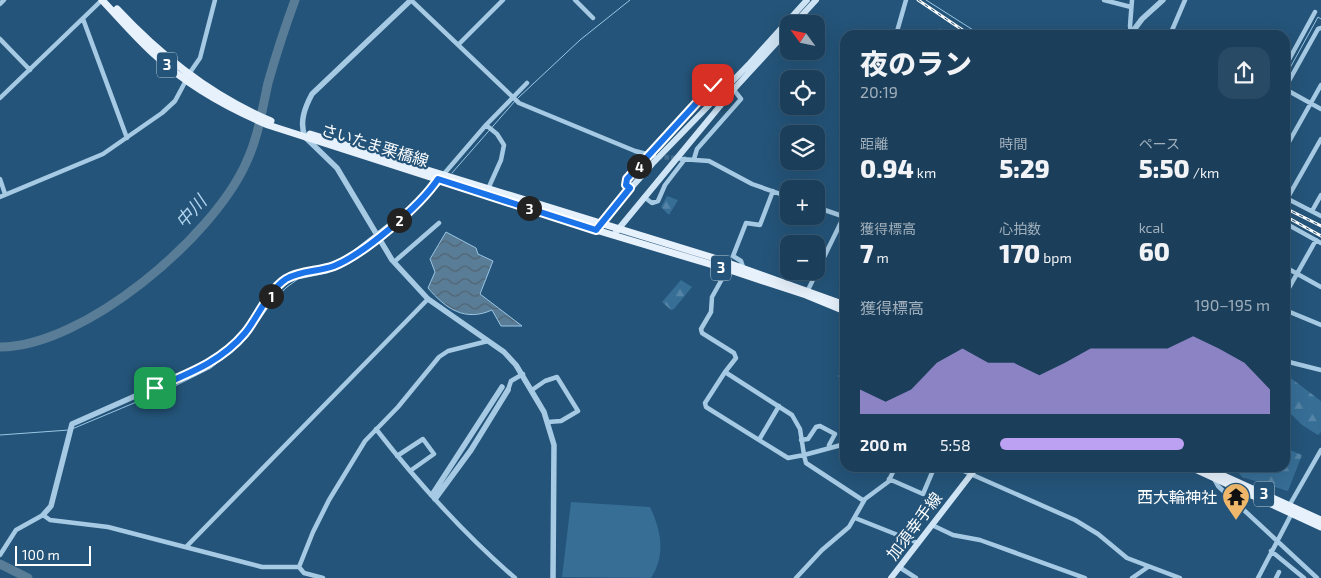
<!DOCTYPE html>
<html lang="ja">
<meta charset="utf-8">
<style>
body{margin:0;font-family:"Exo 2","Noto Sans JP",sans-serif;background:#284a64;color:#f1f3f6;height:100vh;display:flex;flex-direction:column;font-size:19px;white-space:nowrap}
*{box-sizing:border-box;margin:0}
p{font-size:16px;color:#a0afbb}
.icon{flex:none;width:28px;height:28px;fill:none;stroke:currentColor;stroke-width:2;stroke-linecap:round;stroke-linejoin:round}
.map{position:relative;flex:1;overflow:hidden}
.sheet{position:absolute;left:840px;top:30px;width:450px;height:442px;display:flex;flex-direction:column;background:#1b3f5b;border-radius:15px;box-shadow:0 5px 20px #0002,0 0 0 1px #395871}
.sheet>*{flex:none}
.needle{width:32px;rotate:303deg}
.fabs{position:absolute;left:780px;top:15px;display:grid;gap:10px}
.fabs a{display:grid;place-items:center;width:45px;height:45px;border-radius:10px;background:#1b3f5b;box-shadow:0 5px 20px #0002,0 0 0 1px #395871;font-size:25px}
.scale{position:absolute;left:15px;bottom:12px;width:76px;box-sizing:border-box;padding-left:5px;border:2px solid #fff;border-top:0;font-size:14px;line-height:18px;white-space:nowrap;color:#fff;-webkit-text-stroke:4px #245479;paint-order:stroke}
.pin{position:absolute;display:grid;place-items:center;width:42px;height:42px;color:#fff;margin:-21px;border-radius:10px;box-shadow:0 2px 8px #0006}
.km{position:absolute;width:25px;height:25px;margin:-12px;border-radius:50%;background:#222;color:#fff;font-size:14px;line-height:25px;text-align:center}
.round{display:grid;place-items:center;flex:none;width:52px;height:52px;border-radius:15px;background:#284a64}
.headline{display:flex;align-items:center;justify-content:space-between;height:85px;padding:0 20px}
h1{font-size:28px;font-weight:800;line-height:38px}
.metrics{display:grid;grid-template-columns:repeat(3,1fr);gap:8px;height:85px;padding:5px 20px}
.metrics div{display:grid;align-content:center}
.metrics b{font-size:25px;font-weight:800}
.metrics small{font-size:14px;font-weight:400}
.metrics p{font-size:14px}
.chart{height:140px;padding:10px 20px}
.chart p{display:flex;justify-content:space-between}
.chart svg{width:100%;height:90px;margin-top:5px;fill:#bca0f2;opacity:.7}
ul{padding:0 20px;list-style:none;font-size:16px}
li{display:grid;grid-template-columns:80px 60px 1fr;align-items:center;height:38px}
li i{height:12px;border-radius:6px;background:#bca0f2}
.map>svg:first-child{display:block}
.forest{fill:url(#forest-firs)}
.pitch{fill:#376e96}
.water{fill:url(#water-waves);stroke:#9ac6e5}
.lines{fill:none;stroke-linecap:round;stroke-linejoin:round}
.stream{stroke:#9ac6e5;stroke-width:1}
.river{stroke:#597d97;stroke-width:9}
.minor-tunnel{stroke:#456e8d;stroke-width:4.5;stroke-dasharray:4.5 2;stroke-linecap:butt}
.minor{stroke:#a6cae4;stroke-width:4.5}
.tertiary{stroke:#a6cae4;stroke-width:5.5}
.secondary{stroke:#cfe4f4;stroke-width:6}
.primary{stroke:#e6f1fc;stroke-width:7}
.rail-casing{stroke:#fff;stroke-width:3}
.rail{stroke:#245479;stroke-width:1;stroke-dasharray:4;stroke-linecap:butt}
.route-casing{stroke:#fff;stroke-width:10}
.route{stroke:#1a73e8;stroke-width:6}
.labels{text-anchor:middle;stroke-width:4.5;stroke-linejoin:round;paint-order:stroke}
.shield{fill:#245479;stroke:#bdccd7;stroke-width:1}
.shield-label{font-size:15px;font-weight:bold;fill:#fff}
.street-label{font-size:16px;fill:#fff;stroke:#245479}
.poi-label{font-size:16px;fill:#fff;stroke:#245479;text-anchor:end}
.water-label{font-size:18px;font-style:italic;fill:#b1d3ec;stroke:#245479}
</style>
<div class="map">
<svg width="1321" height="578" viewBox="0 0 1321 578">
<defs>
<pattern id="forest-firs" width="22" height="20" patternUnits="userSpaceOnUse" patternTransform="scale(1.25)"><rect width="22" height="20" fill="#376e96"/><path d="M5 1l3.5 6h-7zM16 11l3.5 6h-7z" fill="#5584a6"/></pattern>
<pattern id="water-waves" width="16" height="10" patternUnits="userSpaceOnUse" patternTransform="scale(1.25)"><rect width="16" height="10" fill="#597d97"/><path d="M0 5q4-4 8 0t8 0" fill="none" stroke="#526472"/></pattern>
</defs>
<rect width="100%" height="100%" fill="#245479"/>
<!-- forest -->
<path class="forest" d="M667 196 678 200 669 215 661 207Z
M681 280 692 287 674 309 671 310 662 302Z
M1288 376 1321 401V432L1318 435 1302 425 1285 408V387Z
M1285 448 1302 455 1288 491 1242 477 1235 468H1285Z"/>
<!-- pitch -->
<path class="pitch" d="M571 502 650 507C661 530 666 555 651 578L562 577Z"/>
<!-- water -->
<path class="water" d="M446 232 476 248 478 254 493 261 480 294 522 326H501L492 310C465 322 446 309 428 288L435 272 430 259Z"/>
<g class="lines">
<!-- stream -->
<path class="stream" d="M926 0 981 35
M1285 77 1318 17 1321 19
M518 98 580 40 630 0
M452 173 515 101
M422 203 442 183
M381 237 411 212
M72 429 177 385 211 368 246 339 274 299 287 287 298 279 327 273 343 266 378 239
M0 435 69 430"/>
<!-- river -->
<path class="river" d="M0 347C84 347 213 237 246 163 258 138 262 110 268 83 276 55 285 27 295 0
M0 564 28 578"/>
<!-- minor-tunnel -->
<path class="minor-tunnel" d="M658 157 677 158"/>
<!-- minor -->
<path class="minor" d="M411 0 519 103 635 151 654 156
M575 0 593 18
M1104 0 1131 7
M0 4 4 0
M83 19 127 138
M1131 33 1130 26 1132 0
M896 35 906 0
M938 35 940 31 949 35
M1170 35 1185 0
M0 39 30 70
M458 45 503 0
M1285 67 1315 12
M1285 88 1318 29 1321 28
M1285 89 1321 109
M0 98 102 0
M486 125 497 134 504 145 501 160 488 189
M1285 149 1321 85
M681 159 709 161 752 184 789 197
M694 159 697 149 741 99 734 90
M443 175 486 125 527 83
M0 179 5 194
M629 189 626 185 627 179 719 79 728 85
M0 197 103 154 162 113 175 101 191 71 200 58 215 0
M644 197 652 203 658 201 665 185 685 159
M1286 198 1321 216
M1287 199 1321 139
M816 207 845 217
M1312 211 1321 195
M1285 223 1321 243
M394 262 439 223
M1285 267 1321 287
M744 270 741 261 733 256 746 223 760 225 773 191
M808 290 845 214
M1285 295 1316 240
M1285 310 1321 325
M1285 361 1321 370
M845 370 841 376 845 379
M725 372 705 403 706 407 788 458 804 455 800 429 792 415 725 372 736 358 734 353 702 333 701 329 711 312 712 297 727 270
M508 390 511 381 523 374
M532 390 545 381 557 377 578 411 561 421 548 422
M376 429C418 483 463 533 515 578
M759 440 779 406
M801 440 808 439 816 427 820 426 835 434 829 445V448
M845 444 804 455 806 463 864 501
M397 456 423 439 434 454 410 471
M957 468 1075 520 1098 534 1127 558 1180 578
M1213 477 1218 486 1317 578
M889 479 923 494 934 468
M1289 506 1321 450
M855 518 918 543
M932 525 953 535 980 540 1085 578
M187 546 428 299
M1271 551 1304 578
M0 555 16 530 43 515 50 520 108 527 262 567H299
M299 567 313 532 329 500 365 441 398 407 439 357 448 351 488 341
M299 567 304 573 323 578
M899 567 916 578
M796 578 822 550 849 527 865 499 888 482 895 468
M1132 578 1148 567
M1258 578 1292 513
M1276 578 1279 572"/>
<!-- tertiary -->
<path class="tertiary" d="M411 0 312 94C305 107 299 122 305 137L337 168 392 260 428 299 504 352 516 365 544 412 554 445 553 578
M1130 35 1142 19 1163 0
M432 495 502 387
M435 499 471 450 508 390
M43 515 51 506 72 424 194 370 221 356 243 335 277 288 286 280 344 261 418 203 438 179"/>
<!-- secondary -->
<path class="secondary" d="M794 24 816 0
M598 226 652 164 750 63 807 0
M616 232 734 89 789 29
M891 578 976 468"/>
<!-- primary -->
<path class="primary" d="M102 0C120 19 137 39 156 56 188 86 228 108 268 125L596 230 733 271 806 295 845 311
M117 9C161 56 211 96 271 121
M310 134 711 257 845 305
M1193 468 1321 527
M1206 468 1321 520"/>
<defs>
<path id="rail" d="M918 0 970 35
M1285 208 1321 226
M1285 216 1321 236"/>
</defs>
<!-- rail casing -->
<use href="#rail" class="rail-casing"/>
<!-- rail -->
<use href="#rail" class="rail"/>
</g>
<g class="lines">
<defs>
<path id="route" d="M155 388C187 374 221 362 245 333 258 317 268 291 286 279 301 270 318 272 334 266 364 254 420 206 438 179L596 230 630 188 626 185 627 179 713 85"/>
</defs>
<!-- route casing -->
<use href="#route" class="route-casing"/>
<!-- route -->
<use href="#route" class="route"/>
</g>
<!-- icons -->
<defs>
<symbol id="temple-pin" viewBox="-11 -11 22 30"><path d="M0 17L-7.5 6A9.5 9.5 0 1 1 7.5 6Z" fill="#eeb76a" stroke="#245479"/><path d="M0-6L5-2H3V0L6.5 2.5H4V6H1.5V3h-3V6H-4V2.5H-6.5L-3 0V-2H-5Z" fill="#111"/></symbol>
</defs>
<g fill-rule="evenodd">
<use href="#temple-pin" x="1220" y="481" width="32" height="43"/>
</g>
<g class="labels">
<!-- shield labels -->
<g class="shield">
<rect x="157" y="52.5" width="20" height="25" rx="4"/>
<rect x="711" y="255.5" width="20" height="25" rx="4"/>
<rect x="1254" y="481.5" width="20" height="25" rx="4"/>
</g>
<g class="shield-label">
<text x="167" y="70">3</text>
<text x="721" y="273">3</text>
<text x="1264" y="499">3</text>
</g>
<!-- street labels -->
<g class="street-label">
<text transform="translate(375 145) rotate(17)" y="6">さいたま栗橋線</text>
<text transform="translate(914 526) rotate(-53)" y="6">加須幸手線</text>
</g>
<!-- poi labels -->
<g class="poi-label">
<text x="1217" y="503">西大輪神社</text>
</g>
<!-- water labels -->
<g class="water-label">
<text transform="translate(191 212) rotate(-48)" y="6">中川</text>
</g>
</g>
</svg>
<div class="fabs">
<a><svg class="needle" viewBox="-14 -14 28 28"><path d="M0-13l5 13h-10z" fill="#e53935"/><path d="M0 13l5-13h-10z" fill="#a0afbb"/></svg></a>
<a><svg class="icon" aria-label="locate" viewBox="0 0 24 24"><circle cx="12" cy="12" r="6"/><path d="M12 2v4M12 18v4M2 12h4M18 12h4"/></svg></a>
<a><svg class="icon" aria-label="layers" viewBox="0 0 24 24"><path d="M12 4l9 5-9 5-9-5zM3 14l9 5 9-5"/></svg></a>
<a>+</a>
<a>−</a>
</div>
<div class="scale">100 m</div>
<div class="pin" style="left:155px;top:388px;background:#1e9e55"><svg class="icon" aria-label="arrive" viewBox="0 0 24 24"><path d="M6 21V4h12l-3 4 3 4H6"/></svg></div>
<div class="pin" style="left:713px;top:85px;background:#d93025"><svg class="icon" aria-label="check" viewBox="0 0 24 24"><path d="M5 12l5 5 9-10"/></svg></div>
<b class="km" style="left:271px;top:296px">1</b>
<b class="km" style="left:399px;top:220px">2</b>
<b class="km" style="left:529px;top:208px">3</b>
<b class="km" style="left:639px;top:166px">4</b>
<section class="sheet">
<div class="headline"><div><h1>夜のラン</h1><p>20:19</p></div><a class="round"><svg class="icon" aria-label="share" viewBox="0 0 24 24"><path d="M12 15V3M7 8l5-5 5 5M5 13v7h14v-7"/></svg></a></div>
<div class="metrics">
<div><p>距離</p><b>0.94<small> km</small></b></div>
<div><p>時間</p><b>5:29</b></div>
<div><p>ペース</p><b>5:50<small> /km</small></b></div>
</div>
<div class="metrics">
<div><p>獲得標高</p><b>7<small> m</small></b></div>
<div><p>心拍数</p><b>170<small> bpm</small></b></div>
<div><p>kcal</p><b>60</b></div>
</div>
<div class="chart"><p><span>獲得標高</span>190–195 m</p>
<svg viewBox="0 0 160 44" preserveAspectRatio="none"><path d="M0 44V32L10 38L20 32L30 19L40 12L50 19L60 19L70 25L80 19L90 12L100 12L110 12L120 12L130 6L140 12L150 19L160 32V44z"/></svg>
</div>
<ul>
<li><b>200 m</b>5:58<i style="width:68%"></i></li>
</ul>
</section>
</div>
